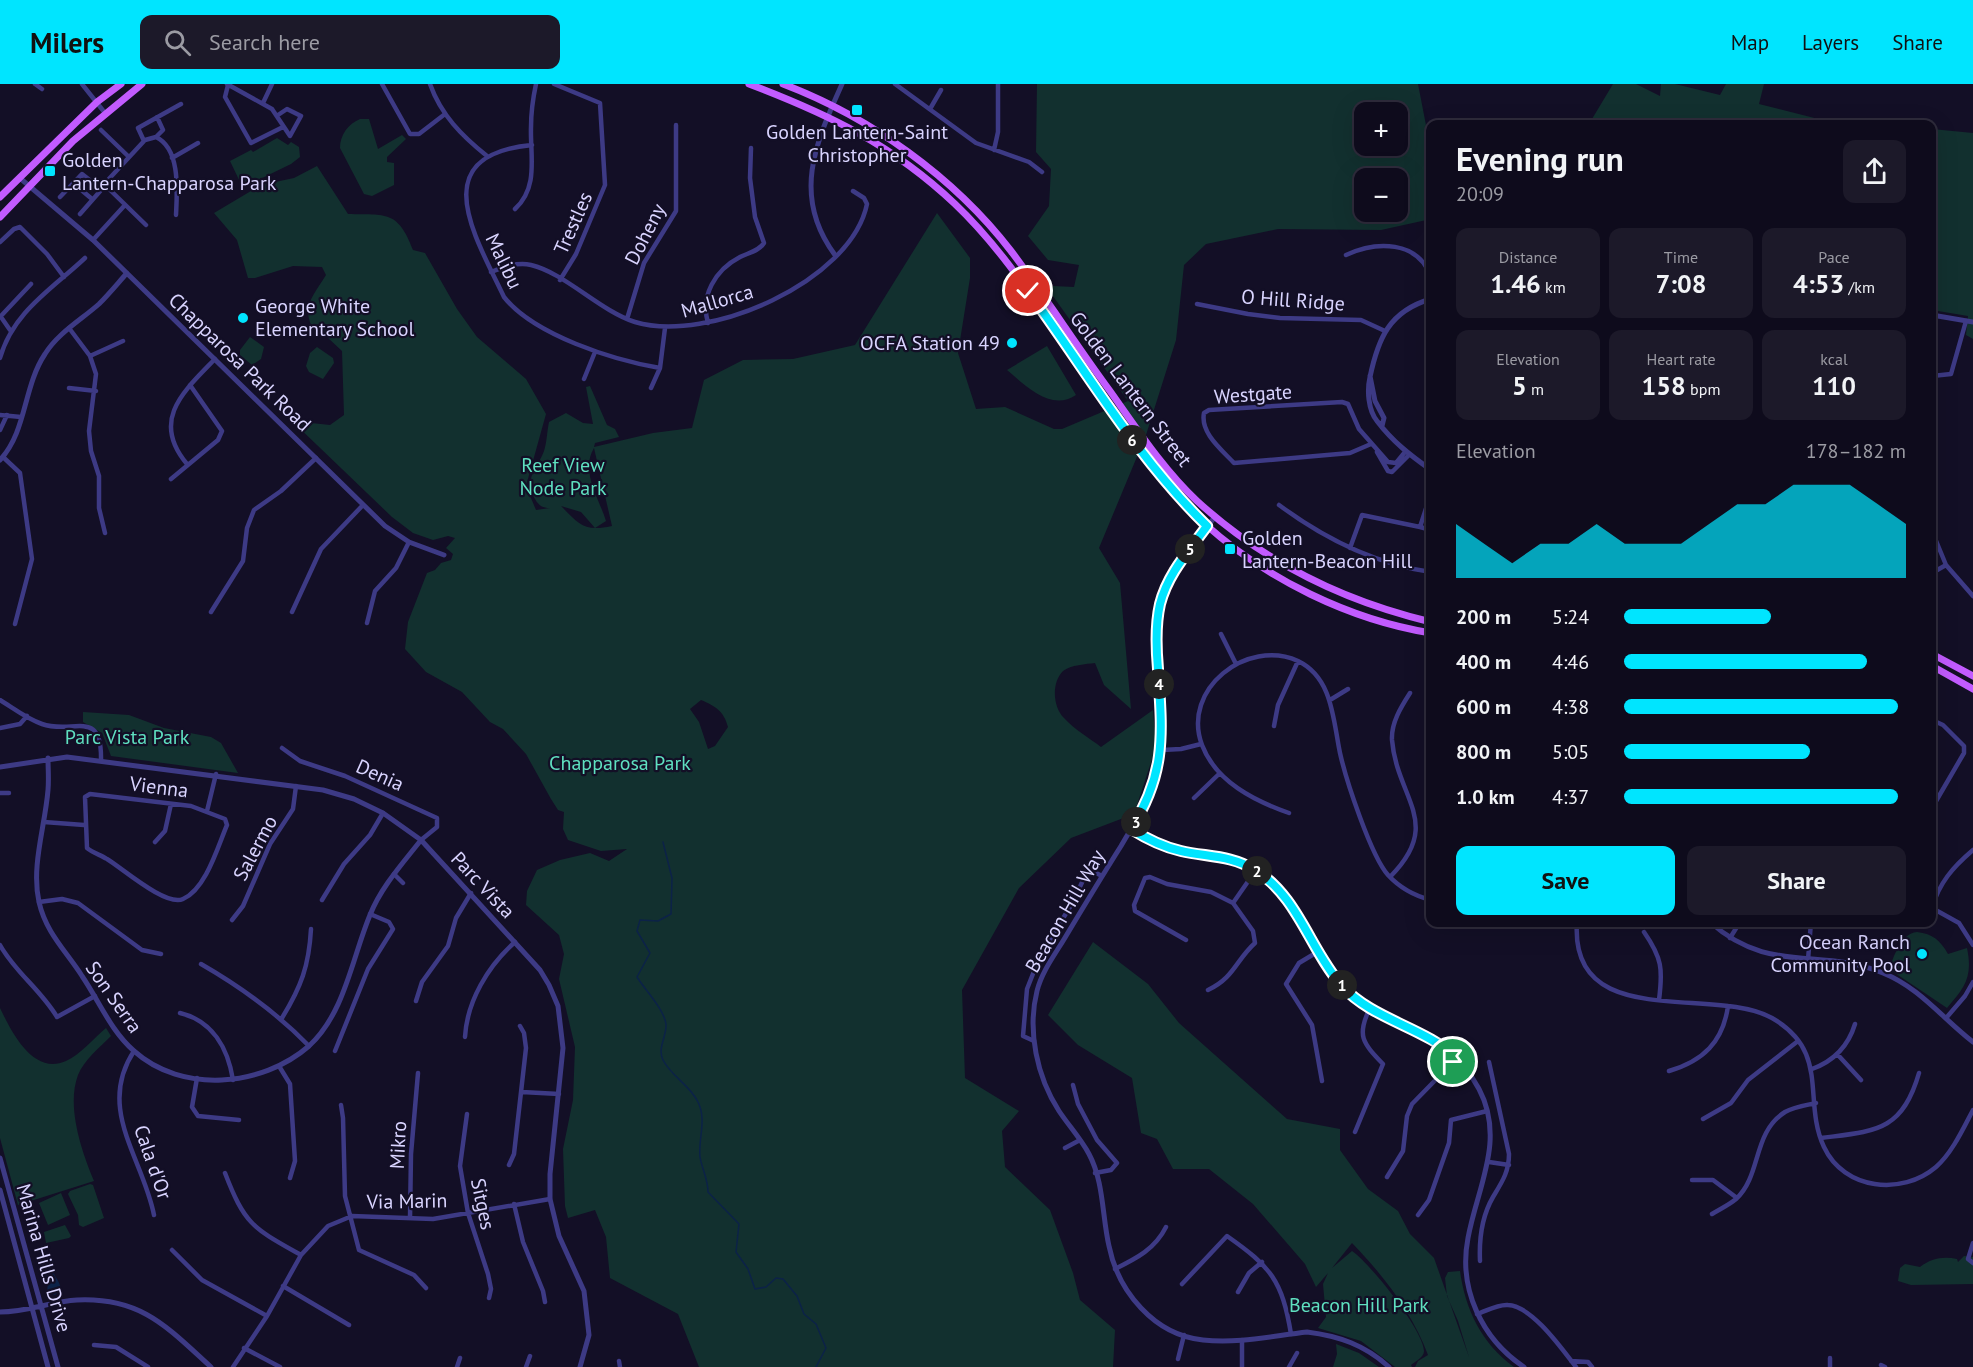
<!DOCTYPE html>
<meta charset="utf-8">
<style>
body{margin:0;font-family:"PT Sans",sans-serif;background:#1c1929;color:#f1f3f6;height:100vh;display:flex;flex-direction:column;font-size:22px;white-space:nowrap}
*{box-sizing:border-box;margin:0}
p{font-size:20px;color:#9b9ba3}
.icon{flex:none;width:33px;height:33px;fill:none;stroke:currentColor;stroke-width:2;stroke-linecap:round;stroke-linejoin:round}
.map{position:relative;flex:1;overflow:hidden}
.panel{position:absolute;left:1426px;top:36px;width:510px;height:807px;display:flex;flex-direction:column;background:#0e0b1c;border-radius:12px;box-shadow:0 6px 24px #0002,0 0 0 2px #2e2b3b}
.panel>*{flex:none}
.tools{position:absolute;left:1354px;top:18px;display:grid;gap:12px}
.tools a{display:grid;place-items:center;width:54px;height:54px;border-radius:12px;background:#0e0b1c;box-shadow:0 6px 24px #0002,0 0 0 2px #2e2b3b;font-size:30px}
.pin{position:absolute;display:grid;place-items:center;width:51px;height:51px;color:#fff;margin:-26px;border:3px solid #fff;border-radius:50%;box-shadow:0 2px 6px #0007}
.km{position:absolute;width:30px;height:30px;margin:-15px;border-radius:50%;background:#222;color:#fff;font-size:16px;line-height:30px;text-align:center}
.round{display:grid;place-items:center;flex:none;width:63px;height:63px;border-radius:12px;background:#1c1929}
.head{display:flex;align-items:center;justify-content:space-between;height:102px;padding:0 30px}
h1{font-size:33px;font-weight:600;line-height:45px}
.figures{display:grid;grid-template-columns:repeat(3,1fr);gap:9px;height:102px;padding:6px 30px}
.figures div{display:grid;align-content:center;border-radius:12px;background:#1c1929;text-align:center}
.figures b{font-size:26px;font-weight:600}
.figures small{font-size:16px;font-weight:400}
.figures p{font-size:16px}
.chart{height:168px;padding:12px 30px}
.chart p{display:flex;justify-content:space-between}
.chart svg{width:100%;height:108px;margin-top:6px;fill:#00e5ff;opacity:.7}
.button{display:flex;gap:12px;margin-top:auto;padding:12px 30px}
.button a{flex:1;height:69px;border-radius:12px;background:#00e5ff;color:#111;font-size:24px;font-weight:600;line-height:69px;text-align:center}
.button a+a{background:#1c1929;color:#f1f3f6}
ul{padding:0 30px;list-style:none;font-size:20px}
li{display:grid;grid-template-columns:96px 72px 1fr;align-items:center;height:45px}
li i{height:15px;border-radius:8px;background:#00e5ff}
header{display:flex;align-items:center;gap:36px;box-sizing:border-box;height:84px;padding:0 30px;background:#00e5ff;color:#111}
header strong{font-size:28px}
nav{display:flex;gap:33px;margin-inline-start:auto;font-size:21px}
.search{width:420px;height:54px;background:#1c1929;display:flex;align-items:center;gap:15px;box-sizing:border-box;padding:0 21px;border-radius:12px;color:#9b9ba3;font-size:22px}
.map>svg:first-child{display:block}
.green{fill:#12302f;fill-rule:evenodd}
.water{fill:#0c2248}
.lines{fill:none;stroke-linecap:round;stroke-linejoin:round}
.stream{stroke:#0c2248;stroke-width:1.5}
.minor{stroke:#3d3a85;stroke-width:4.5}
.tertiary{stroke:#3d3a85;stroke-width:5}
.primary{stroke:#c25bff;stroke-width:7}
.route-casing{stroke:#fff;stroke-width:12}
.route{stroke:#00e5ff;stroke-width:8}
.poi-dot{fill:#00e5ff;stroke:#130f26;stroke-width:2}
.labels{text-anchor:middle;stroke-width:4.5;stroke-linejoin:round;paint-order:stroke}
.poi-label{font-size:20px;fill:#d9d4ff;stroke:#130f26;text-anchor:start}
.street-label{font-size:20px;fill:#d9d4ff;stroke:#130f26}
.park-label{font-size:20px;fill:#5fe0c0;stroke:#130f26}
</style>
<header>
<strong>Milers</strong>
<div class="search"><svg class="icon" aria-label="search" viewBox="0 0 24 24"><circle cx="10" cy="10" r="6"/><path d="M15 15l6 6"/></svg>Search here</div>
<nav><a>Map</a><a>Layers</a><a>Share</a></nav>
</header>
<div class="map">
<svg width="1973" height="1283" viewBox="0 0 1973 1283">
<rect width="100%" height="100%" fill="#130f26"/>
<!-- green -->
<path class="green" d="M1037 0H1418L1431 67V135L1381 146 1278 145 1206 160 1184 181 1176 256 1146 351 1099 464 1120 499 1131 625 1104 601 1095 579C1086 580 1071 581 1063 587 1051 599 1053 623 1064 634 1074 645 1089 654 1101 663L1153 626 1156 663 1134 730 1071 754 1019 804 962 906 965 994 1019 1027 1002 1047 1005 1083 1050 1126 1073 1189 1080 1216 1115 1246 1113 1283H699L678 1230 610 1194 606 1153 595 1126 568 1134 565 1122 563 1065 573 1016 575 963 559 895 564 870 559 851 526 821 527 807 537 786 560 776 590 769 609 777 627 765 601 767 568 756 563 745 564 728 558 726 551 715 526 670 503 645 490 638 462 608 426 588 405 565 408 538 427 489 435 486 441 479 451 476 453 470 446 464 455 454 448 452 433 456 413 449 392 433 292 337 330 341 344 331 342 267 327 253 315 249C300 223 312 214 326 191L322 183 293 182 255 194H248L237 156 214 129 261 101 294 94 317 82 348 130C386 131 398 126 413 166L425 169 457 225 477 253 526 295 546 330 526 402 536 426 550 424C543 424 539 422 535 415 522 396 538 384 544 367 547 358 547 347 549 338L566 329 583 339 593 340 586 303 590 302 607 341 615 345 619 353 595 359 594 363 653 349 692 344 704 296 743 276 793 275 855 261 937 129 970 174V194L958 269 976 325 1005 323 1054 345H1062L1128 317 1050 208 1053 202 1074 203 1079 181 1048 176 1028 152 1049 122 1051 85 1036 68ZM1365 28H1398V62H1365ZM1365 94H1398V128H1365ZM594 364 612 442C584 448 580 441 561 422L581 428 595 444 606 437C599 414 580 387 594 364ZM701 616C715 622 724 627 728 643L715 662 708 665 699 638 690 625Z
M1613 0H1636L1660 12 1661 0H1675L1720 11 1726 0H1764L1759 20 1838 40H1589Z
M360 35H369L378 65 402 51 406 55 387 73V78L394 79V101L372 112 364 110 340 64C340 51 348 40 360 35Z
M1932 45 1973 49V255L1966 251 1968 232 1932 226Z
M277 54 288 61 291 58 299 63 300 73 291 80 246 102 241 100 230 77 251 66 253 68Z
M250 253 264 263 261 275 252 281 240 271V266Z
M1047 262 1076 311C1051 328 1026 302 1007 286Z
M317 263 333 274 334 279 323 295 309 288 306 282 310 269Z
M83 628 129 631 164 644 211 653 221 659 238 689 111 672 102 649 83 638Z
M1917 848C1933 850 1940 856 1948 870L1967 864C1973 893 1965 903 1947 924L1889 885C1895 871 1900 850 1917 848Z
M1093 858 1148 900 1179 939 1287 1035 1340 1045V1066L1368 1105 1398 1127 1410 1150 1434 1174 1469 1273 1458 1237 1447 1212 1445 1194 1448 1188 1460 1187C1465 1225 1482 1260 1514 1283H1415L1418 1277 1428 1271C1412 1228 1383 1191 1352 1159L1332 1184 1352 1167C1370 1179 1424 1247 1424 1267 1424 1273 1416 1277 1411 1281L1412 1283H1395L1361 1257 1318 1244 1326 1233 1323 1200 1328 1189 1316 1203 1305 1180 1253 1120 1209 1085H1173L1157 1055 1141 1049 1132 994 1078 961 1048 931Z
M0 924C11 947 33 992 66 977 80 971 94 954 106 944L111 952C100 963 84 976 78 991 66 1023 82 1068 94 1097L18 1121 0 1054Z
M90 1100 93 1101 104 1134 83 1143 79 1141 78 1131 68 1110 70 1107Z
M61 1109 70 1131 48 1141 39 1119Z
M65 1141 71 1152 69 1154 46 1159 44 1148Z
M1964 1172 1973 1173V1200L1911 1201 1898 1197 1900 1184 1905 1180 1920 1183C1931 1174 1944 1172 1957 1175L1958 1178Z
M1336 1260 1359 1269 1379 1283H1333L1337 1270Z"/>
<!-- water -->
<path class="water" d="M45 1173 50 1174 54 1178C49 1190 59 1193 61 1205L55 1211 47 1208 48 1199 44 1193 48 1187 42 1177Z"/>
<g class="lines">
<!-- stream -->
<path class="stream" d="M663 758 672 794 671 830 658 837 640 836 637 847 650 869 637 893C645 906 664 925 666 940 667 952 657 964 663 976 671 992 690 1001 698 1018 707 1036 698 1055 700 1073 702 1085 708 1095 708 1108L739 1140 736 1168 748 1185 755 1205 766 1203 776 1194 783 1195 797 1212 804 1230 816 1240 826 1264 816 1283"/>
<!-- minor -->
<path class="minor" d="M35 0 42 5
M82 0 105 29
M227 0 272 25 290 52 301 32 287 25 278 31
M382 0 410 50H419L445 30
M430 0C441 31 462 52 487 72
M554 0 600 19 605 101 576 170 560 196
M895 0 976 59 1029 78 1042 88
M228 1 225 13 251 59 283 43
M263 19 272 0
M930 25 941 6
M101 46 129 73
M156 53C181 65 177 108 176 131
M156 53 163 46 157 33
M144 57 138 44 181 20
M532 61C424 71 475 152 504 213 534 251 613 276 660 284
M994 66 998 48V0
M172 74 198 59
M73 99 92 115
M107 103V97L145 56 156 53
M107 103 146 141
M60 113 82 90 101 105
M515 125C539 103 530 72 531 43 531 29 533 14 536 0
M80 130 102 105
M93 156 125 121
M0 158 14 145 20 143 47 170 64 193
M1346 171C1376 157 1418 156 1431 193
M491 188C504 183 517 178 531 181 565 189 600 227 635 238 707 260 851 198 867 120L864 114 853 107
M1197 220 1248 230 1280 234 1361 236 1385 247
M0 233 31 200
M1 233 10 246
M627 235 644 179 676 127V41
M708 239C700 212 715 186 740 173 748 169 759 167 764 159L755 133 750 94 751 64
M69 244 90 272 96 290 89 347 91 367 99 392V424L105 449
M90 272 123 257
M0 274C13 228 52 205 85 174
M1932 292 1951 290 1966 237
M584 295 595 268
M69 304 96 307
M651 304 660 284 665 244
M0 331 21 333
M0 346 7 331
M1371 360 1350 369 1234 379C1222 366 1200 349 1204 329L1209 326 1342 318 1348 320 1359 345 1388 378 1396 379 1405 368
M1377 368 1388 387 1392 388 1409 371
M3 373 20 389 32 475 15 540
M187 380C150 336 184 307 215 275
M171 395 218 356 222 347 190 301
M1431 409 1420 443 1431 446
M1279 421C1325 455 1374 480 1431 488
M1932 447 1946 481 1973 512
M1350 464 1362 431 1420 443
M1932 489 1946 481
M211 528 243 477 247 444 254 426 281 407 316 374
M292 528 321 465 363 421
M367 539 375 507 396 484 409 458
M1221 550 1236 580
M0 616C13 624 27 635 42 640 73 651 102 623 101 676
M1330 616 1348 605
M1932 636 1943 641 1964 662V669L1932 724
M1274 642 1278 621 1298 577
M0 644 20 640 27 632
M282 664 300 677 345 692 437 734V743L421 756
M1162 666 1181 665 1201 660
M0 709H9
M90 710 191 722 225 735 227 741C218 762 206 805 183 815 166 823 122 784 107 775 101 771 93 769 87 764L85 713Z
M1194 714 1220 689
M207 727 216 690
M1289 729C1255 717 1216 698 1202 661 1181 605 1247 554 1298 577 1333 594 1333 636 1340 669 1346 696 1371 772 1388 791 1400 804 1415 812 1431 816
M44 738 84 741
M155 758 165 747 171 720
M394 790 403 799
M1390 793C1444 739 1397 715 1392 656 1391 639 1401 623 1410 609
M322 816 344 780 370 751 383 729
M39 818 62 815 78 819 142 866 161 870
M1932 824C1939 799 1953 783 1973 766
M1932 824 1959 839 1973 861
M232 836 243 822 270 760 293 725 296 702
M1577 838C1569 949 1713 901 1772 934 1831 968 1802 1016 1824 1063 1844 1106 1902 1112 1936 1083 1952 1069 1963 1045 1973 1026
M1874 842V838
M1644 848C1662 874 1663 885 1659 916
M1730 854 1740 838
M1186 856 1135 827 1134 821 1145 794 1150 793 1167 800 1211 808 1233 819
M0 861C15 888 41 906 57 933L95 912
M1319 867 1299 879 1286 900 1312 941 1322 997
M1808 876 1811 838
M201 880C241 903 277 929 309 962
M1208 906C1234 894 1236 876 1255 859L1253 847 1233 819 1256 786
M416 917 422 898 448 862 456 834 471 809
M180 929C213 937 228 965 233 996
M1947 933 1965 912 1973 898
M282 934C301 903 309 882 311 845
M465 953C467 917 488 882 515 858
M1034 957 1023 952 1027 905 1040 872 1073 818 1084 794 1092 787 1102 792
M134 967C96 1025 143 1074 154 1131
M335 967 368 885 393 845 389 838 370 830
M1838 971 1861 996
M279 982 290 1000 295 1077 290 1094
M1812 985C1834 977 1848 963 1855 940
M1669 987C1703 977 1723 958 1728 922
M197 994 192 1023 198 1032 239 1036
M1073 1001 1078 1020 1097 1056 1117 1079 1111 1086 1095 1089
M522 1008 559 1010
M341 1021 343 1034 345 1112 359 1166 414 1191 426 1204
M467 1030 460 1082 468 1129 488 1190 491 1205 489 1214
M1703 1035 1731 1019 1748 996 1798 957
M1355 1048 1383 980C1363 959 1356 952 1370 924
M1821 1054C1875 1047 1902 1048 1919 989
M1065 1064 1080 1056
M1489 1078 1509 1081
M509 1081 514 1070 526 964 524 949 520 942
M225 1089C245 1141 253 1144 301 1171
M1387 1093 1403 1067 1407 1032 1412 1020 1457 974
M1692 1096H1713L1737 1114
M514 1120 523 1158 543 1207 545 1218
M1712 1130C1720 1125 1729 1121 1736 1115 1762 1091 1752 1049 1785 1028 1794 1023 1806 1021 1816 1019
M1418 1131 1429 1116 1449 1059 1451 1036 1487 1027
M410 1134 411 1070 418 989
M1973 1159 1968 1175 1973 1179
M172 1166 202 1196 267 1232
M1480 1177C1479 1155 1482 1132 1493 1113 1502 1098 1509 1088 1509 1070L1489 978
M1115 1185C1137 1174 1155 1165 1166 1143
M1182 1200 1227 1152C1271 1183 1282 1196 1291 1250
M283 1202 349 1241
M1238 1208 1249 1189 1262 1178
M1477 1230C1486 1227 1498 1220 1508 1221 1532 1222 1562 1265 1576 1283
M1242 1256V1283
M94 1261 116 1263 148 1283
M244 1264 280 1283
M1830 1274V1283
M1178 1275 1184 1251
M619 1277 620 1283
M1571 1277 1588 1278 1592 1283
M1881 1281 1885 1283
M233 1283 267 1232 301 1171 328 1142 352 1132 433 1135 550 1115
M457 1283 460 1274
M526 1283 530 1272
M1289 1283 1297 1269"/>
<!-- tertiary -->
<path class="tertiary" d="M21 95 93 156 385 442 409 458 444 471
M835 171C791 112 816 58 842 0
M1431 215C1389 227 1378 255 1370 293 1367 306 1368 326 1377 337 1393 358 1410 371 1431 386
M1932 231 1973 238
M1370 292 1375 317 1384 334 1382 342
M0 376C27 347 23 303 45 270 58 249 81 236 99 220 109 210 118 199 127 189
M1215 433C1153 504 1154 529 1160 620 1162 646 1163 672 1155 697 1147 721 1133 741 1121 762 1102 792 1084 822 1066 852 1056 869 1042 887 1037 907 1027 947 1037 993 1059 1027 1069 1042 1081 1055 1089 1070 1104 1098 1102 1132 1109 1162 1118 1207 1154 1251 1203 1256 1237 1260 1272 1252 1307 1248 1339 1252 1365 1261 1389 1283
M48 674C48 685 49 695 48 706 45 743 31 782 39 818 46 849 66 867 82 892 99 917 111 947 134 967 182 1010 262 1003 309 962 345 929 352 874 370 831 381 803 403 779 421 756
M0 683 67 673 323 706 354 715 383 729 421 756 540 886 549 901 558 922 563 964 550 1090V1115L559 1152 584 1207 589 1251 580 1283
M1131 745C1147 755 1166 765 1185 768 1210 771 1232 773 1254 785 1300 811 1310 868 1344 904 1387 948 1445 941 1479 1005 1506 1056 1477 1104 1468 1154 1458 1205 1482 1255 1524 1283
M1710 838C1769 891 1820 863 1883 889 1920 904 1942 934 1973 958
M0 1074 58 1283
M0 1106 48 1283
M0 1228C28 1228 52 1217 77 1216 141 1213 167 1243 211 1283"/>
<!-- primary -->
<path class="primary" d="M749 0C828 30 893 61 955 120 994 157 1026 203 1056 247 1101 313 1146 386 1205 440 1266 495 1350 536 1431 549
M783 0C870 33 954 93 1011 167 1045 212 1076 261 1110 307 1137 345 1163 385 1197 417 1265 479 1342 517 1431 538
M0 113 97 18 121 0
M0 133 73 57 142 0
M1932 570 1973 592
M1932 582 1973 605"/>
</g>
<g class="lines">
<defs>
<path id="route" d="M1028 207C1086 286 1136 373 1207 442 1189 467 1168 489 1160 520 1155 542 1156 563 1158 585 1162 649 1167 688 1131 745 1147 755 1163 763 1181 767 1207 773 1231 771 1255 786 1298 812 1310 866 1342 902 1373 936 1424 943 1457 974L1453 978"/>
</defs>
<!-- route casing -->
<use href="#route" class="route-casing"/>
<!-- route -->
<use href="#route" class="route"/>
</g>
<!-- markers -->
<g class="poi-dot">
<rect x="851" y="20" width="12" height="12" rx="3"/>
<rect x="44" y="81" width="12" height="12" rx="3"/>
<circle cx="243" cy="234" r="6"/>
<circle cx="1012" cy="259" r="6"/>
<rect x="1224" y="459" width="12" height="12" rx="3"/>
<circle cx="1922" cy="870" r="6"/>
</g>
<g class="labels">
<!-- poi labels -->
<g class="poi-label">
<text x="857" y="55" text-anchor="middle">Golden Lantern-Saint<tspan x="857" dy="23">Christopher</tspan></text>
<text x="62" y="83">Golden<tspan x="62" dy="23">Lantern-Chapparosa Park</tspan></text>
<text x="255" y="229">George White<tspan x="255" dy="23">Elementary School</tspan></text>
<text x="1000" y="266" text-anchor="end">OCFA Station 49</text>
<text x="1242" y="461">Golden<tspan x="1242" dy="23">Lantern-Beacon Hill</tspan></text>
<text x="1910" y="865" text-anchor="end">Ocean Ranch<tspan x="1910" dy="23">Community Pool</tspan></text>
</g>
<!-- street labels -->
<g class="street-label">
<text transform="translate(573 139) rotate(-66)" y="7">Trestles</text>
<text transform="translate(645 150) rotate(-63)" y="7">Doheny</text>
<text transform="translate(504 177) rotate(64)" y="7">Malibu</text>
<text transform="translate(1293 216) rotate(4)" y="7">O Hill Ridge</text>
<text transform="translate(717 217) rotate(-16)" y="7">Mallorca</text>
<text transform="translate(240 278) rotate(44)" y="7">Chapparosa Park Road</text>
<text transform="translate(1131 305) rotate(53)" y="7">Golden Lantern Street</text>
<text transform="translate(1253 310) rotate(-4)" y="7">Westgate</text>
<text transform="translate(380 691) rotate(24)" y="7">Denia</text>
<text transform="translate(159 703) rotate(7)" y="7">Vienna</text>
<text transform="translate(255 764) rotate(-62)" y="7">Salermo</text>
<text transform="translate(483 801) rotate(47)" y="7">Parc Vista</text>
<text transform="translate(1065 827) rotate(-60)" y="7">Beacon Hill Way</text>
<text transform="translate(114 913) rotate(55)" y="7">Son Serra</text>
<text transform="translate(398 1061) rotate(-87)" y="7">Mikro</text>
<text transform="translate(153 1078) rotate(71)" y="7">Cala d'Or</text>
<text transform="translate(407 1117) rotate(-1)" y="7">Via Marin</text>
<text transform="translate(483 1120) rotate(78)" y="7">Sitges</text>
<text transform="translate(44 1174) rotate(74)" y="7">Marina Hills Drive</text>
</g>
<!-- park labels -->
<g class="park-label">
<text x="563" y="388">Reef View<tspan x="563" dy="23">Node Park</tspan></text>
<text x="127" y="660">Parc Vista Park</text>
<text x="620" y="686">Chapparosa Park</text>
<text x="1359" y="1228">Beacon Hill Park</text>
</g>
</g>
</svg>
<div class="tools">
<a>+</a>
<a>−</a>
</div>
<div class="pin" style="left:1453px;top:978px;background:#1e9e55"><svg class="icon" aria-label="arrive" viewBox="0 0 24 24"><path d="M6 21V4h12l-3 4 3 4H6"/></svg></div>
<div class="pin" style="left:1028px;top:207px;background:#d93025"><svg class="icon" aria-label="check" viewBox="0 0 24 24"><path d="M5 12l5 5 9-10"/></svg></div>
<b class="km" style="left:1342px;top:901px">1</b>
<b class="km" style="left:1257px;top:787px">2</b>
<b class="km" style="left:1136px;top:738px">3</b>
<b class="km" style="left:1159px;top:600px">4</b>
<b class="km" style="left:1190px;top:465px">5</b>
<b class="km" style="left:1132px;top:356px">6</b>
<section class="panel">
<div class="head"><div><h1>Evening run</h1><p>20:09</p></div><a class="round"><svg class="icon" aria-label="share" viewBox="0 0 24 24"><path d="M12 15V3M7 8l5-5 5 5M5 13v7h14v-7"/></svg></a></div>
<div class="figures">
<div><p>Distance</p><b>1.46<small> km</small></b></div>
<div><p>Time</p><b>7:08</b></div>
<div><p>Pace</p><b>4:53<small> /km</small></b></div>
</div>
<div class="figures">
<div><p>Elevation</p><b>5<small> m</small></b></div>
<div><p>Heart rate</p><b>158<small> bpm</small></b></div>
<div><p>kcal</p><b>110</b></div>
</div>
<div class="chart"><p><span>Elevation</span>178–182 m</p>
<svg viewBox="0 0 160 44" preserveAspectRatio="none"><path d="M0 44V22L10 30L20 38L30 30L40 30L50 22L60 30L70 30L80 30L90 22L100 14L110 14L120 6L130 6L140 6L150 14L160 22V44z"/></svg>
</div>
<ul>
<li><b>200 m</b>5:24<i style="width:52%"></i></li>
<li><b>400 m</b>4:46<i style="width:86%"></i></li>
<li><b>600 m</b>4:38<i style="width:97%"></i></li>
<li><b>800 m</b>5:05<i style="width:66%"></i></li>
<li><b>1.0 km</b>4:37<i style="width:97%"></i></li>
</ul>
<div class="button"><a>Save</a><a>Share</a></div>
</section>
</div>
